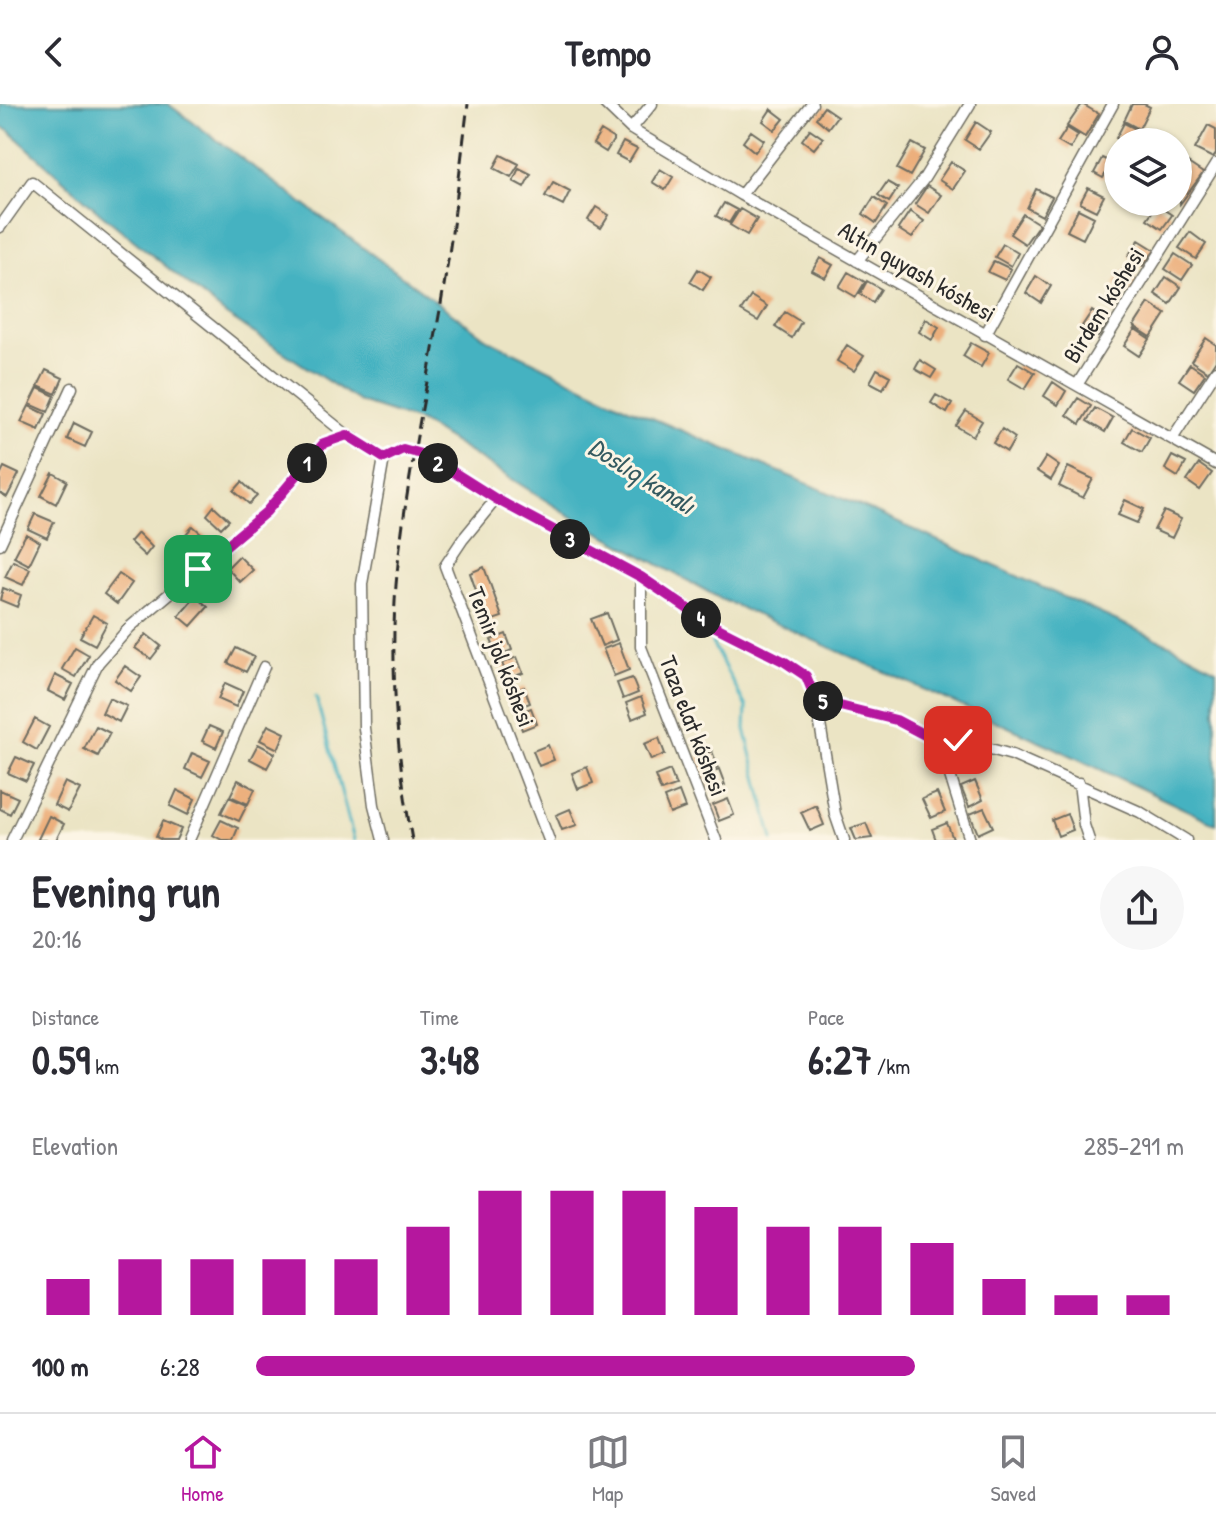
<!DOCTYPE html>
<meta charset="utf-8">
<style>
body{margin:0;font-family:"Patrick Hand",sans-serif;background:#f7f7f7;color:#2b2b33;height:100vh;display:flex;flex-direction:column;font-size:30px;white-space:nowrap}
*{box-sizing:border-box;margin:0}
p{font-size:26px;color:#7c7c81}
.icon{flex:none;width:44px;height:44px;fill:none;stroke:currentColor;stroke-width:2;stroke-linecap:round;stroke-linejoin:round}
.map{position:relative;height:736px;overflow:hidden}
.sheet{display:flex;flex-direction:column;background:#fff;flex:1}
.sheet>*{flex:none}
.controls{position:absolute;left:1104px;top:24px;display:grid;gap:16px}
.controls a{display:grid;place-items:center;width:88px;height:88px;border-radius:50%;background:#fff;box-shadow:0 2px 6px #0004;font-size:40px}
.pin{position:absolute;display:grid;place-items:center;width:68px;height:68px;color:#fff;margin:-34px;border-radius:16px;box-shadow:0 4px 12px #0006}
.km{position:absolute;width:40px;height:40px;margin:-20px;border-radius:50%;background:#222;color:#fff;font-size:22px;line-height:40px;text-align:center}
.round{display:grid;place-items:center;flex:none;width:84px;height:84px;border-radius:42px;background:#f7f7f7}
.head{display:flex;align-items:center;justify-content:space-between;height:136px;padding:0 32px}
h1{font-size:44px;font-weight:700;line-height:60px}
.metrics{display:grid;grid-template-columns:repeat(3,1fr);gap:12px;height:136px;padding:8px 32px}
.metrics div{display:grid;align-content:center}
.metrics b{font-size:40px;font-weight:700}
.metrics small{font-size:22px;font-weight:400}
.metrics p{font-size:22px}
.chart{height:224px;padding:16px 32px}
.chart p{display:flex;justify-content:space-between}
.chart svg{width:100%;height:144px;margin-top:8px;stroke:#b5179e;stroke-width:6}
ul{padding:0 32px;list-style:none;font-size:26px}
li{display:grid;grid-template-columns:128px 96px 1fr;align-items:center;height:60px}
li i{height:20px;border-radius:10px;background:#b5179e}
header{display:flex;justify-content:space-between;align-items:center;height:104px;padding:0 32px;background:#fff;font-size:36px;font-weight:700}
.dock{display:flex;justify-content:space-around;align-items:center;height:112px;border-top:2px solid #e1e1e2;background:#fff;font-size:22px;color:#7c7c81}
.dock a{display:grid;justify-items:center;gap:4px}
.dock .on{color:#b5179e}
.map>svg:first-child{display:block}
.water{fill:#44b2c1;stroke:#386e76;stroke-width:2}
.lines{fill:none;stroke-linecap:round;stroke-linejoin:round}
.stream{stroke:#44b2c1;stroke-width:3}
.building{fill:#ecaf7b}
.street-casing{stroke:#6e6c61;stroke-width:13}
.street{stroke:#fff;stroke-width:10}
.rail{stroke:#2b2b2b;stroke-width:3;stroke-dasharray:12 6;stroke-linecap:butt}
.route-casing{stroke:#fff;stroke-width:16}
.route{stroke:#b5179e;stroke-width:10}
.labels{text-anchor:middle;stroke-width:6;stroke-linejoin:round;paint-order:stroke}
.street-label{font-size:24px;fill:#2b2b2b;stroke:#fcf5e5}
.water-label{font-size:26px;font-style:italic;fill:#345a60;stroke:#fcf5e5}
</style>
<header><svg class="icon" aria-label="back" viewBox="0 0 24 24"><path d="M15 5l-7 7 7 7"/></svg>Tempo<svg class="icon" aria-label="person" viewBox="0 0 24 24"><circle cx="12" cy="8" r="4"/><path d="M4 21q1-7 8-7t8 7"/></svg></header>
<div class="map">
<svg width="1216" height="736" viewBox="0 0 1216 736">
<rect width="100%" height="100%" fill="#fcf5e5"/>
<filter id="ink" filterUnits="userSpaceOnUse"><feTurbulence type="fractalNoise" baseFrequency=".0125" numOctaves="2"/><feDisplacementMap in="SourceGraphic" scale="16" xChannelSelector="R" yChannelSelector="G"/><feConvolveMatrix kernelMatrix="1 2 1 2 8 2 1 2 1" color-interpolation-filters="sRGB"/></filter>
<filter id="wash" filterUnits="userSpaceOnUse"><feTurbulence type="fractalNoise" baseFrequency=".006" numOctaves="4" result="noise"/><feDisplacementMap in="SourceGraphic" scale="32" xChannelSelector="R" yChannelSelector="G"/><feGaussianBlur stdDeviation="1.8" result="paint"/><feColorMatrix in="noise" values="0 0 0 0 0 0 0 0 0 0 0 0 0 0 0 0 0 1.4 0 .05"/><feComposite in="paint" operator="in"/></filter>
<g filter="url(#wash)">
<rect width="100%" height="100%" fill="#ebe4c4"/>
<!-- water -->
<path class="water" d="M0 0H168L487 235 626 303 872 407 1175 543 1216 565V720L1053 643 721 495 577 416 421 318 360 298 226 211 100 109 10 28 0 22Z"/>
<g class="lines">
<!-- stream -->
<path class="stream" d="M712 526V539L746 603 745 625 773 736
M316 593 354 736"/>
</g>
<g id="blocks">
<!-- building -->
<path class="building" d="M1082 0 1099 10 1085 33 1067 22Z
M1132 0H1144L1150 3 1139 25 1124 17Z
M824 3 837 12 828 24 816 14Z
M771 5 784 15 775 26 763 17Z
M976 18 991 28 979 45 965 36Z
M1124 19 1140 27 1134 38H1124L1116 34Z
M1208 21 1216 25V50L1213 54 1195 45Z
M1067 24 1078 31 1070 45 1058 38Z
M810 25 823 34 814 45 802 36Z
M601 27 614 35 606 48 593 40Z
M751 27 764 36 755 48 743 38Z
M623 38 637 45 629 58 616 51Z
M912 39 925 46 910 72 897 65Z
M501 51 519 60 511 73 494 64Z
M1102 54 1112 59 1103 74 1094 69Z
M951 58 965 67 953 85 939 76Z
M1188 59 1203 69 1180 100 1178 72Z
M519 64 531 70 524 83 513 77Z
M660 65 673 73 665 86 652 78Z
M553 78 570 87 563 101 545 92Z
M887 78 898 84 889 98 878 91Z
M927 82 941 91 929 109 915 100Z
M1088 84 1104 92 1096 107 1080 99Z
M1036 85 1052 93 1042 112 1027 104Z
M874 93 887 102 876 119 863 110Z
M724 99 737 106 729 119 716 112Z
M1157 101 1172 111 1162 125 1147 115Z
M596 103 609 111 601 124 588 116Z
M740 105 757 115 747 131 730 121Z
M1078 105 1094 113 1083 135 1067 127Z
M910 107 924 117 912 134 898 125Z
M1023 110 1039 120 1025 140 1010 130Z
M1190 128 1206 140 1196 155 1179 144Z
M1139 136 1155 146 1143 162 1128 152Z
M1003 140 1018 149 1011 162 995 153Z
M1175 150 1192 161 1182 176 1165 165Z
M820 154 833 161 825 174 812 167Z
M994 157 1011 165 1005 176 988 168Z
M698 165 711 173 703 186 690 178Z
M1123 166 1138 176 1129 190 1114 180Z
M848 168 865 178 856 193 839 183Z
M1036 172 1051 182 1041 199 1026 189Z
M1166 173 1181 183 1170 200 1155 190Z
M867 177 881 185 873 198 860 190Z
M751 192 767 202 758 217 741 207Z
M1149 199 1166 210 1151 233 1134 222Z
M1092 207 1109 218 1098 233 1082 222Z
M785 208 801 218 792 234 775 223Z
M926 215 939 223 932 236 919 228Z
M1135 225 1150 235 1139 252 1124 242Z
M1206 234 1216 241V256L1208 268 1191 257Z
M971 239 989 249 981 263 963 252Z
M847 241 864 252 854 267 837 257Z
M920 256 936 266 931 274 915 265Z
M1018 259 1035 269 1025 285 1008 275Z
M1190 260 1205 270 1194 286 1179 276Z
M877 265 890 272 883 285 870 278Z
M46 266 63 274 56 290 38 282Z
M1053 278 1066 287 1058 301 1044 292Z
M38 284 55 292 48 308 30 300Z
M936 291 952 300 947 309 931 299Z
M1078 294 1091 302 1080 320 1067 311Z
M29 302 46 310 39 326 21 318Z
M1095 304 1113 314 1105 328 1087 317Z
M966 307 982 317 973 332 956 322Z
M74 319 92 328 85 343 67 335Z
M1132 324 1150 334 1142 348 1124 338Z
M1002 325 1015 334 1007 348 993 339Z
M1172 352 1186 359 1178 373 1165 365Z
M1046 353 1059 362 1051 376 1037 367Z
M1199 360 1212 369 1200 386 1187 377Z
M4 363 19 370 7 393 0 389V371Z
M1068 363 1093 375 1083 394 1059 382Z
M53 369 67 377 56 400 41 392Z
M242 378 257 392 249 400 234 387Z
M1125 396 1144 405 1137 419 1118 411Z
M214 402 229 416 221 424 207 411Z
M1164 407 1181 415 1172 434 1154 426Z
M35 410 54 418 47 434 28 425Z
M193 422 208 435 200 444 186 430Z
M138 429 152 443 145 452 130 438Z
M26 430 40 438 29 461 14 453Z
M181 436 196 449 188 458 173 444Z
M239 452 253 466 240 478 227 464Z
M13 457 30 465 23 481 5 473Z
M484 463 502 513 487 518 470 469Z
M119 470 132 479 117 500 104 490Z
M216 472 224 481 209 495 202 486Z
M3 484 21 491 17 503 0 496Z
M196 492 208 503 191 522 179 512Z
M607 509 617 536 602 542 591 515Z
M93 511 107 519 95 541 80 533Z
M146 530 161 542 151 555 135 544Z
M506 530 512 546 498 552 491 536Z
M619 539 629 566 614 572 603 545Z
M75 543 89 551 76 573 62 565Z
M236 544 254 553 246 568 228 559Z
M517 553 523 569 508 575 502 559Z
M125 562 141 573 131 587 115 576Z
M55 571 73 580 65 596 48 587Z
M632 574 638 589 623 595 617 579Z
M225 579 243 587 236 603 218 595Z
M524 583 530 599 515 605 509 589Z
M641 593 647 609 632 615 626 599Z
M109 594 127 602 119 618 102 609Z
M531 604 537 620 522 626 516 610Z
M35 615 49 623 37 646 23 638Z
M268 621 285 629 278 645 260 636Z
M96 622 110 629 98 652 84 645Z
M209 622 223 628 216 644 202 637Z
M659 634 665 650 651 656 644 640Z
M258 640 275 649 267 664 250 655Z
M548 641 554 656 539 662 533 647Z
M712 647 718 663 703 669 697 653Z
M192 649 210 657 202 673 185 665Z
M16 653 34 661 26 677 8 669Z
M587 663 593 679 578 685 572 669Z
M719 665 725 681 711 687 704 671Z
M670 666 676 682 661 687 655 672Z
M238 676 255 685 248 700 230 692Z
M975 677 983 696 969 703 961 683Z
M65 678 80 685 68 708 54 701Z
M0 686 18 694 10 710 0 705Z
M177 686 195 695 188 711 170 702Z
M679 688 685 704 670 710 664 694Z
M937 689 945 708 931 714 922 695Z
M229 693 247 701 239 717 221 709Z
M728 695 734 711 719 717 713 701Z
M816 701 824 721 810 727 801 708Z
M984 704 993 723 978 730 970 710Z
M570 705 577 721 562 726 556 711Z
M1067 710 1073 726 1058 732 1052 716Z
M49 712 64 720 56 736H39L38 735Z
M221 716 238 724 233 736H222L213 731Z
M163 717 181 725 176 736H162L156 733Z
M866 719 872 734 856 736 851 724Z
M947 719 953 735 936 736 932 725Z"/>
</g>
</g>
<g filter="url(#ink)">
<use href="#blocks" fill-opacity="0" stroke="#6e6c61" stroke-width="2"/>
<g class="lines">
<defs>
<path id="street" d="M605 0 631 25 741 91 1216 360
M631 25 652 0
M741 91 812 0
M0 123 32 78 347 331 384 354
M857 157 923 76 970 0
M985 231 1113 0
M1077 281 1216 60
M1172 335 1216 267
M384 354 403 345 428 352 496 395 641 473 710 520 785 558 806 572 816 596 896 616 940 639 958 636 1012 651 1140 708 1186 736
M496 395 463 435 445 462 549 736
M0 440 72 284
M641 473V543L716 736
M816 596 835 710 844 736
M940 639 970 736
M1079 679 1084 721 1089 736
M12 736 98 559 130 523 266 408 324 339 347 331
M189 736 264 563
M383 736 374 701 364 624 362 480 384 354"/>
</defs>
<!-- street casing -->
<use href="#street" class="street-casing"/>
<!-- street -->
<use href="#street" class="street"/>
<!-- rail -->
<path class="rail" d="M412 736C397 653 390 565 396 481 405 376 430 273 446 169 455 113 461 56 468 0"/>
</g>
</g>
<g class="lines" filter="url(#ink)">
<defs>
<path id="route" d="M198 465 266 408 324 339 347 331 384 354 403 345 428 352 496 395 641 473 710 520 785 558 806 572 816 596 896 616 940 639 958 636"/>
</defs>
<!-- route casing -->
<use href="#route" class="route-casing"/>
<!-- route -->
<use href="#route" class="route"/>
</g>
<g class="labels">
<!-- street labels -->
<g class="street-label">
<text transform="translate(917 168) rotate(30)" y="8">Altın quyash kóshesi</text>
<text transform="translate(1104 201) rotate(-58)" y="8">Birdem kóshesi</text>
<text transform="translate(501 553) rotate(69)" y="8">Temir jol kóshesi</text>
<text transform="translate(693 622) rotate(69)" y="8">Taza elat kóshesi</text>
</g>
<!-- water labels -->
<g class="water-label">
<text transform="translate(642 372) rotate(32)" y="9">Doslıq kanalı</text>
</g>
</g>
</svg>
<div class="controls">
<a><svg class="icon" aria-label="layers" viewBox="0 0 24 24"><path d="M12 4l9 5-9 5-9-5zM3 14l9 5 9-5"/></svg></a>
</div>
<div class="pin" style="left:198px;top:465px;background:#1e9e55"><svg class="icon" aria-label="arrive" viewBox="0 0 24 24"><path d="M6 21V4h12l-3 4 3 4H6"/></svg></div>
<div class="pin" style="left:958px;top:636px;background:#d93025"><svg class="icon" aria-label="check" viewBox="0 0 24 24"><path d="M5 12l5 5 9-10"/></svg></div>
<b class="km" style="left:307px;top:359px">1</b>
<b class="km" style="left:438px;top:359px">2</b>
<b class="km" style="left:570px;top:435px">3</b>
<b class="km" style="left:701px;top:514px">4</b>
<b class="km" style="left:823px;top:597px">5</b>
</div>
<section class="sheet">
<div class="head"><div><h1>Evening run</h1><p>20:16</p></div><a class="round"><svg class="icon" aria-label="share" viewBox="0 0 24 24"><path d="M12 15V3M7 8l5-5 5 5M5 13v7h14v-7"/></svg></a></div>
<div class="metrics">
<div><p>Distance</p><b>0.59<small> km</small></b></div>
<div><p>Time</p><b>3:48</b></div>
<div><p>Pace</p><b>6:27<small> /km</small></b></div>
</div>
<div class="chart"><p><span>Elevation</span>285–291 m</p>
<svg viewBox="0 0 160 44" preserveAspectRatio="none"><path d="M5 44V33M15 44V27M25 44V27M35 44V27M45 44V27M55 44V17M65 44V6M75 44V6M85 44V6M95 44V11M105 44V17M115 44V17M125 44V22M135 44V33M145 44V38M155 44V38"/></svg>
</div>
<ul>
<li><b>100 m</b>6:28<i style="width:71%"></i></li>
</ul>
</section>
<nav class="dock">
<a class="on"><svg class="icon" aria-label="home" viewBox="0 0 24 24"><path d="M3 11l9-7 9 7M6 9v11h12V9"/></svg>Home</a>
<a><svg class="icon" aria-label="map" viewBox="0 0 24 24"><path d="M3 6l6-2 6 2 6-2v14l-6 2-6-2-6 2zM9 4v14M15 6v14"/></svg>Map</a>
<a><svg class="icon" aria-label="saved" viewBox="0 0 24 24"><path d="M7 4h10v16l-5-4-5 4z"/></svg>Saved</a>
</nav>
